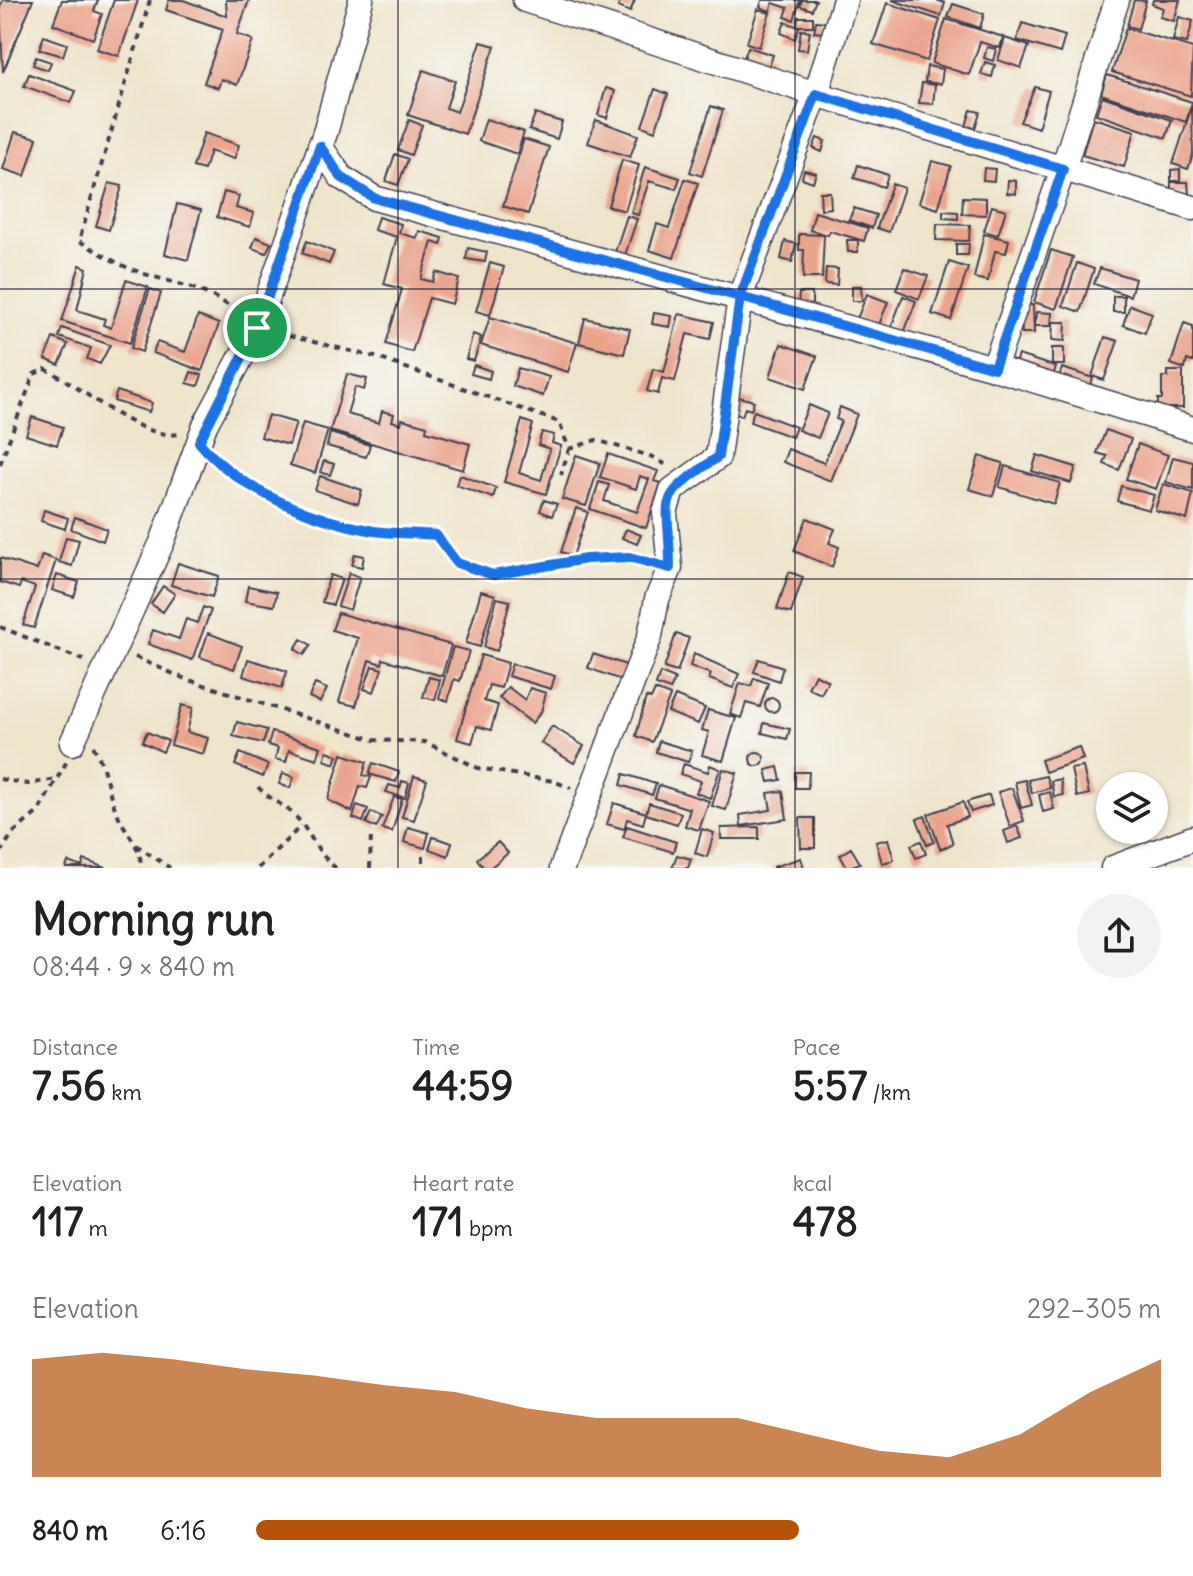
<!DOCTYPE html>
<meta charset="utf-8">
<style>
body{margin:0;font-family:Delius,sans-serif;background:#f2f2f2;color:#222;height:100vh;display:flex;flex-direction:column;font-size:30px;white-space:nowrap}
*{box-sizing:border-box;margin:0}
p{font-size:26px;color:#767676}
.icon{flex:none;width:44px;height:44px;fill:none;stroke:currentColor;stroke-width:2;stroke-linecap:round;stroke-linejoin:round}
.map{position:relative;height:868px;overflow:hidden}
.panel{display:flex;flex-direction:column;background:#fff;flex:1}
.panel>*{flex:none}
.buttons{position:absolute;left:1096px;top:772px;display:grid;gap:16px}
.buttons a{display:grid;place-items:center;width:72px;height:72px;border-radius:50%;background:#fff;box-shadow:0 2px 6px #0004;font-size:40px}
.pin{position:absolute;display:grid;place-items:center;width:68px;height:68px;color:#fff;margin:-34px;border:4px solid #fff;border-radius:50%;box-shadow:0 2px 8px #0007}
.round{display:grid;place-items:center;flex:none;width:84px;height:84px;border-radius:42px;background:#f2f2f2}
.head{display:flex;align-items:center;justify-content:space-between;height:136px;padding:0 32px}
h1{font-size:44px;font-weight:700;line-height:60px}
.figures{display:grid;grid-template-columns:repeat(3,1fr);gap:12px;height:136px;padding:8px 32px}
.figures div{display:grid;align-content:center}
.figures b{font-size:40px;font-weight:700}
.figures small{font-size:22px;font-weight:400}
.figures p{font-size:22px}
.chart{height:224px;padding:16px 32px}
.chart p{display:flex;justify-content:space-between}
.chart svg{width:100%;height:144px;margin-top:8px;fill:#b45309;opacity:.7}
ul{padding:0 32px;list-style:none;font-size:26px}
li{display:grid;grid-template-columns:128px 96px 1fr;align-items:center;height:60px}
li i{height:20px;border-radius:10px;background:#b45309}
.map>svg:first-child{display:block}
.building{fill:#eaa48c}
.lines{fill:none;stroke-linecap:round;stroke-linejoin:round}
.minor-casing{stroke:#413f50;stroke-width:27}
.path{stroke:#413f50;stroke-width:4;stroke-dasharray:6 6;stroke-linecap:butt}
.minor{stroke:#fff;stroke-width:24}
.route-casing{stroke:#fff;stroke-width:16}
.route{stroke:#1a73e8;stroke-width:10}
.grid{fill:none;stroke:#22223b;stroke-width:2;stroke-opacity:0.55}
</style>
<div class="map">
<svg width="1193" height="868" viewBox="0 0 1193 868">
<rect width="100%" height="100%" fill="#f6f6f2"/>
<filter id="ink" filterUnits="userSpaceOnUse"><feTurbulence type="fractalNoise" baseFrequency=".0125" numOctaves="2"/><feDisplacementMap in="SourceGraphic" scale="16" xChannelSelector="R" yChannelSelector="G"/><feConvolveMatrix kernelMatrix="1 2 1 2 8 2 1 2 1" color-interpolation-filters="sRGB"/></filter>
<filter id="wash" filterUnits="userSpaceOnUse"><feTurbulence type="fractalNoise" baseFrequency=".006" numOctaves="4" result="noise"/><feDisplacementMap in="SourceGraphic" scale="32" xChannelSelector="R" yChannelSelector="G"/><feGaussianBlur stdDeviation="1.8" result="paint"/><feColorMatrix in="noise" values="0 0 0 0 0 0 0 0 0 0 0 0 0 0 0 0 0 1.4 0 .05"/><feComposite in="paint" operator="in"/></filter>
<g filter="url(#wash)">
<rect width="100%" height="100%" fill="#eee4ca"/>
<g id="blocks">
<!-- building -->
<path class="building" d="M3 0H33L3 72 0 7Z
M62 0H98L94 11 102 14 93 39 53 24Z
M114 0H138L119 56 97 49Z
M169 0H183L227 16 226 0H249L237 34 253 40 237 85 221 79 218 88 204 83 223 29 166 10Z
M621 0H635L630 12 618 7Z
M762 0H800L794 20 785 17 788 8 773 3 770 11 760 7Z
M802 0H816L812 10 800 6Z
M892 0H936L945 3 941 16Z
M1134 0 1146 1 1138 29 1127 26Z
M1153 0H1180L1174 21 1160 17 1163 8 1152 4Z
M887 3 940 20 927 61 873 44Z
M953 4 984 14 980 28 948 17Z
M758 9 770 13 759 47 747 43Z
M798 17H813V26H797Z
M1179 17 1193 21 1187 43 1173 40Z
M946 19 1003 37 1000 48 980 42 969 75 932 63Z
M816 21 825 22 823 33 814 32Z
M785 22 799 27 795 39 781 33Z
M1022 23 1065 36 1060 53 1017 40Z
M1126 28 1193 48 1191 96 1112 72Z
M801 30 810 31 807 50 798 49Z
M44 36 67 44 63 56 39 49Z
M1005 38 1029 46 1021 68 998 60Z
M481 42 495 46 465 134 408 115 423 70 455 81 446 108 457 112Z
M748 47 773 55 769 67 744 58Z
M987 47 996 49 993 61 984 58Z
M36 57 51 62 48 70 33 65Z
M985 62 995 65 992 77 981 74Z
M927 66 943 69 941 84 925 82Z
M29 74 76 91 71 103 24 86Z
M1107 75 1192 102 1186 122 1101 94Z
M922 83 935 85 933 104 919 103Z
M1035 87 1049 91 1038 128 1020 122Z
M606 88 615 91 607 118 598 115Z
M655 89 668 94 655 131 642 126Z
M1102 96 1172 120 1166 138 1096 114Z
M711 106 723 110 702 176 690 172Z
M1192 106 1193 154 1188 169 1173 164Z
M971 110 980 112 975 128 966 126Z
M535 114 562 122 557 139 529 130Z
M1093 118 1135 131 1124 167 1082 155Z
M486 119 524 132 517 154 479 141Z
M409 120 422 125 411 155 398 150Z
M596 120 638 135 630 157 588 143Z
M15 132 37 138 25 176 3 169Z
M204 133 239 145 234 159 210 151 204 170 193 167Z
M817 138 825 141 822 152 813 148Z
M524 139 549 147 528 214 503 206Z
M395 154 408 159 398 185 386 181Z
M622 160 639 165 625 211 608 206Z
M932 161 951 166 938 209 919 203Z
M858 165 888 175 884 187 854 178Z
M645 167 680 178 676 189 649 181 638 215 631 213Z
M984 168 995 169 994 181 983 180Z
M1180 169V181H1171V170Z
M804 170 816 173 813 182 802 178Z
M685 179 698 183 674 258 649 250 657 224 669 228Z
M1008 180 1016 181V194L1007 193Z
M1171 182H1188L1189 194H1171Z
M109 183 122 186 109 230 96 226Z
M892 184 904 188 889 232 877 228Z
M224 192 239 196 236 208 254 213 250 227 217 217Z
M820 192H830L831 208 821 209Z
M963 197 986 198V215L962 214Z
M177 204 201 210 188 260 165 254Z
M992 206 1006 210 998 235 984 231Z
M854 208 876 215 872 228 849 220Z
M943 211 958 212V219L943 218Z
M815 212 868 228 864 241 830 231 828 235 810 230Z
M627 216 637 219 625 255 615 252Z
M378 217 401 224 399 233 417 238 419 231 443 238 441 245 432 242 421 279 433 282 436 272 459 279 452 304 429 298 412 352 386 344 402 289 384 284 397 237 374 230Z
M937 224 970 225 969 241 936 240Z
M799 234 824 235 822 278H803L804 250H799Z
M984 234 1009 240 1006 253 995 251 988 281 974 278Z
M256 237 271 243 266 253 252 248Z
M847 240H858V252H848Z
M307 241 334 252 329 264 302 253Z
M785 241 796 244 792 262 781 259Z
M956 244H969L968 255H956Z
M468 248 487 252 485 262 466 259Z
M1051 250 1073 257 1056 309 1034 302Z
M949 262 968 268 951 320 932 314Z
M490 263 504 267 490 315 476 311Z
M1077 263 1094 269 1080 312 1063 306Z
M80 265 87 268 77 310 105 319 103 325 111 328 126 280 148 287 130 343 62 321Z
M826 268 838 269 837 285 825 284Z
M904 268 928 276 919 299 896 290Z
M1100 268 1135 279 1130 296 1094 284Z
M852 286H861L862 301H852Z
M150 289 161 293 142 352 131 348Z
M799 293H812V308L798 307Z
M867 294 888 302 878 327 857 319Z
M903 296 916 301 904 333 891 328Z
M1113 296H1124V312H1113Z
M1021 305H1033L1034 333H1022Z
M1130 305 1152 313 1145 333 1123 325Z
M1036 312 1052 313 1051 326H1035Z
M654 313 672 316 670 327 652 324Z
M679 314 714 322 710 339 687 334 675 381 662 378 658 394 647 391 653 369 664 372Z
M198 316 219 324 202 371 153 353 157 342 185 352Z
M490 317 577 343 568 372 481 345Z
M585 318 630 329 624 354 579 343Z
M1053 322H1066L1065 341 1052 340Z
M1184 323 1193 326V362L1187 360 1185 369 1171 364Z
M62 328 110 345 100 364 87 359 91 348 59 337Z
M473 334 481 337 474 361 466 359Z
M1105 337 1118 341 1104 380 1092 376Z
M53 338 68 344 59 365 45 359Z
M781 344 817 356 805 389 770 377Z
M1052 348H1064V365H1052Z
M1018 355 1056 367 1051 381 1013 369Z
M474 365 491 371 489 379 471 374Z
M518 368 549 377 543 396 513 386Z
M1062 368 1093 378 1089 390 1058 380Z
M1168 371H1183V408H1158V399H1162V377H1168Z
M191 372 202 375 198 386 187 383Z
M347 374 367 379 364 390 355 387 347 414 379 423 382 411 394 414 392 421 401 424 402 419 427 426 426 431 470 444 463 470 330 431Z
M117 391 152 403 149 412 114 401Z
M739 397 754 401 751 410 745 408 742 416 734 413Z
M809 405 828 413 818 438 798 430Z
M840 407 857 414 831 481 783 462 788 449 824 463 841 421 836 419Z
M754 411 796 427 792 437 750 422Z
M268 415 296 423 289 445 261 437Z
M32 417 63 427 57 445 26 435Z
M522 420 533 424 519 473 541 480 550 449 538 445 542 432 554 435 552 443 561 446 546 494 504 482Z
M303 423 328 430 315 473 290 465Z
M1106 430 1131 439 1119 470 1104 464 1107 456 1097 453Z
M330 433 370 445 366 457 327 446Z
M1138 444 1168 455 1156 489 1126 479Z
M608 454 658 471 654 481 661 483 646 528 590 509 599 482 609 485 604 501 637 512 649 479 640 476 636 489 600 477Z
M576 455 600 463 586 506 562 499Z
M1037 455 1076 467 1071 483 1032 471Z
M979 456 1003 463 993 496 969 489Z
M1173 457 1193 462V490L1166 482Z
M324 461 334 464 330 475 320 472Z
M1005 466 1060 483 1054 504 999 487Z
M460 475 496 488 493 498 456 485Z
M320 476 362 490 358 504 315 490Z
M1163 484 1193 493 1187 520 1155 510Z
M1121 486 1154 495 1149 510 1117 501Z
M544 500 557 504 552 516 540 511Z
M576 508 588 512 573 556 561 552Z
M44 510 68 518 65 529 41 521Z
M75 517 107 529 103 541 71 529Z
M807 518 835 529 829 543 839 547 832 567 794 551Z
M626 529 641 535 637 544 622 538Z
M66 537 79 540 72 566 59 562Z
M355 554 364 556 362 567 352 565Z
M42 555 56 560 34 628 23 625 35 587 21 582 19 588 0 582V558L37 570Z
M178 563 219 576 212 597 171 585Z
M789 572 803 577 791 613 777 609Z
M349 573 360 577 350 610 338 606Z
M57 575 79 582 74 597 52 590Z
M330 575 342 579 333 605 322 602Z
M163 586 175 594 163 612 151 604Z
M248 586 277 592 274 606 245 601Z
M481 591 495 595 480 647 466 643Z
M497 598 510 601 497 651 484 647Z
M203 607 211 610 192 660 148 644 153 630 179 639 186 619 197 623Z
M338 613 451 645 442 676 383 659 382 664 369 660 356 706 339 702 358 638 332 630Z
M208 633 242 646 234 669 200 657Z
M676 634 689 638 677 672 664 668Z
M301 639 311 645 304 655 295 649Z
M453 647 469 651 460 681 454 679 448 701 439 698Z
M593 654 626 665 621 680 588 668Z
M694 654 739 674 733 688 709 679 711 674 690 666Z
M481 655 508 663 501 688 489 685 484 701 498 705 491 730 477 726 472 743 457 739Z
M248 659 287 671 282 688 243 676Z
M759 659 783 667 779 681 754 672Z
M512 664 555 676 551 689 508 676Z
M372 666 382 669 374 692 364 689Z
M660 673 675 679 670 690 656 685Z
M815 674 828 681 821 694 808 688Z
M429 677 440 680 435 700 423 697Z
M754 678 768 683 760 707 746 703 741 718 730 714 740 683 751 686Z
M315 684 327 689 320 702 309 697Z
M508 687 525 700 530 688 546 693 541 712 532 723 499 698Z
M655 690 670 696 652 742 636 736 646 697 651 699Z
M675 696 705 708 698 724 668 712Z
M765 705a7 7 0 1 1 14 0a7 7 0 1 1-14 0Z
M182 705 193 708 187 732 208 738 203 754 171 745Z
M708 710 736 718 723 761 702 755 709 732 702 730Z
M237 722 267 730 263 743 233 736Z
M764 723 790 729 787 739 762 733Z
M552 726 584 746 574 763 541 743Z
M147 732 168 741 163 752 142 742Z
M272 732 321 747 317 759 289 750 286 762 275 759 278 748 268 745Z
M659 741 692 751 688 762 656 752Z
M1079 747 1083 759 1045 772 1041 760Z
M327 751 338 755 335 764 324 760Z
M750 759a7 7 0 1 1 14 0a7 7 0 1 1-14 0Z
M240 753 268 765 263 777 235 765Z
M342 754 367 762 363 775 371 777 367 788 360 786 352 812 328 800Z
M373 763 399 772 396 782 369 774Z
M684 764 708 772 710 765 720 769 710 798 696 793 701 781 680 774Z
M778 767 781 780 769 782 766 770Z
M1083 767 1089 794 1077 797 1071 769Z
M723 769 737 773 726 810 712 806Z
M795 772H809L808 788H795Z
M283 773 294 777 290 788 279 784Z
M624 774 656 784 652 795 621 785Z
M414 776 427 780 414 820 402 817Z
M1046 776 1050 788 1032 793 1028 780Z
M1060 779 1063 795 1054 797 1051 781Z
M1025 780 1032 805 1021 808 1015 782Z
M402 781 409 783 405 798 386 792 389 785 400 788Z
M659 785 709 801 699 830 685 826 690 809 655 798Z
M1012 788 1024 821 1010 826 998 792Z
M783 791 787 819 741 826 740 815 771 810 768 793Z
M1050 792 1054 809 1043 812 1039 795Z
M989 795 992 805 971 812 967 802Z
M394 797 402 799 392 832 382 829Z
M963 802 968 817 947 824 953 844 940 849 928 814Z
M614 803 646 813 643 824 627 819 624 829 607 824Z
M649 803 681 813 677 824 646 814Z
M357 805 368 809 363 822 353 818Z
M371 812 382 817 376 828 366 823Z
M925 816 934 842 927 845 917 819Z
M800 818H815V848H801Z
M627 826 676 842 673 852 623 837Z
M1017 826 1022 838 1008 843 1004 831Z
M408 827 429 833 425 848 404 842Z
M759 827V839H721V828Z
M702 829 714 833 707 857 695 853Z
M433 837 452 843 448 856 429 849Z
M888 839 894 860 882 863 876 842Z
M921 841 926 854 916 858 911 845Z
M498 842 508 853 490 868H484L477 859Z
M851 848 860 863 847 868 840 855Z
M677 855 691 859 688 868H672Z
M801 858 804 868H773V867Z
M84 860 106 868H66L68 862 82 867Z"/>
</g>
</g>
<g filter="url(#ink)">
<use href="#blocks" fill-opacity="0" stroke="#413f50" stroke-width="2"/>
<g class="lines">
<defs>
<path id="minor" d="M525 0 816 94 1193 208
M320 146 341 177 374 198 994 368 1193 429
M994 368 1063 169 1117 0
M72 743 163 540 205 425 257 328 326 130 361 0
M562 868 650 636 657 599 670 568 665 513 672 490 718 457 740 297 816 94 845 0
M1113 868 1193 838"/>
</defs>
<!-- minor casing -->
<use href="#minor" class="minor-casing"/>
<!-- path -->
<path class="path" d="M150 0 79 241C94 249 109 259 124 266 167 285 201 282 241 315
M277 333 375 357 559 422 569 449 561 475
M569 449 596 440 653 457 668 466
M213 458C255 495 319 522 375 531 395 534 416 533 436 535 443 544 450 559 459 564 519 594 586 544 648 562
M0 464 34 374 45 369C81 385 139 441 180 434
M0 627 85 661
M135 657 183 678 374 740 425 742 478 768 553 781 571 788
M93 746C107 768 107 794 119 817 126 833 144 850 140 868
M0 779 28 784 56 779
M258 787C269 799 284 805 293 814 310 830 316 853 336 868
M136 845 170 868
M0 853 13 833 38 812 67 761
M423 856V868
M258 868 301 826
M370 868 371 834"/>
<!-- minor -->
<use href="#minor" class="minor"/>
</g>
</g>
<g class="lines" filter="url(#ink)">
<defs>
<path id="route" d="M257 328 199 442C240 491 311 520 374 531 394 534 416 533 436 535L457 563 493 575 586 559 629 557 670 568C670 494 651 503 718 457L740 297 994 368 1063 169 816 94 740 297 374 198 341 177 320 146 257 328"/>
</defs>
<!-- route casing -->
<use href="#route" class="route-casing"/>
<!-- route -->
<use href="#route" class="route"/>
</g>
<!-- grid -->
<path class="grid" d="M398 0V868M795 0V868M0 289H1193M0 579H1193"/>
</svg>
<div class="buttons">
<a><svg class="icon" aria-label="layers" viewBox="0 0 24 24"><path d="M12 4l9 5-9 5-9-5zM3 14l9 5 9-5"/></svg></a>
</div>
<div class="pin" style="left:257px;top:328px;background:#1e9e55"><svg class="icon" aria-label="arrive" viewBox="0 0 24 24"><path d="M6 21V4h12l-3 4 3 4H6"/></svg></div>
</div>
<section class="panel">
<div class="head"><div><h1>Morning run</h1><p>08:44 · 9 × 840 m</p></div><a class="round"><svg class="icon" aria-label="share" viewBox="0 0 24 24"><path d="M12 15V3M7 8l5-5 5 5M5 13v7h14v-7"/></svg></a></div>
<div class="figures">
<div><p>Distance</p><b>7.56<small> km</small></b></div>
<div><p>Time</p><b>44:59</b></div>
<div><p>Pace</p><b>5:57<small> /km</small></b></div>
</div>
<div class="figures">
<div><p>Elevation</p><b>117<small> m</small></b></div>
<div><p>Heart rate</p><b>171<small> bpm</small></b></div>
<div><p>kcal</p><b>478</b></div>
</div>
<div class="chart"><p><span>Elevation</span>292–305 m</p>
<svg viewBox="0 0 160 44" preserveAspectRatio="none"><path d="M0 44V8L10 6L20 8L30 11L40 13L50 16L60 18L70 23L80 26L90 26L100 26L110 31L120 36L130 38L140 31L150 18L160 8V44z"/></svg>
</div>
<ul>
<li><b>840 m</b>6:16<i style="width:60%"></i></li>
</ul>
</section>
